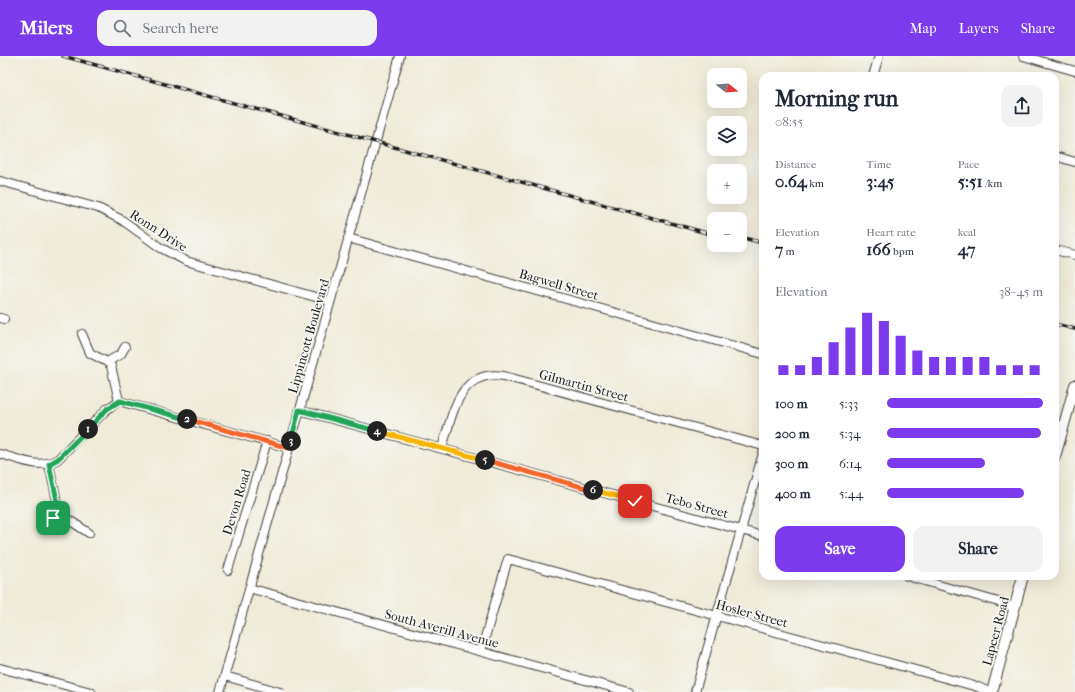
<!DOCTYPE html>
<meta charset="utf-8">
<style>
body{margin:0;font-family:"IM FELL French Canon",serif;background:#f2f2f3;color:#1f2937;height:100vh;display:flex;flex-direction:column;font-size:15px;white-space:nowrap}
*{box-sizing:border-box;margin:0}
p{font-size:13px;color:#747a83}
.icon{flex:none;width:22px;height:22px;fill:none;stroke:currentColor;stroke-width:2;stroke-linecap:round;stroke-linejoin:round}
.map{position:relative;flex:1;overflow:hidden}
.side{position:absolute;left:759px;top:16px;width:300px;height:508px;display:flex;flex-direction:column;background:#fff;border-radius:12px;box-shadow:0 4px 16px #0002}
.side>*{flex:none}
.needle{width:26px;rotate:107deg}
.buttons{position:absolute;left:707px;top:12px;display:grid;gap:8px}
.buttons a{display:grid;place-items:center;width:40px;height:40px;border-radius:8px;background:#fff;box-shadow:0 4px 16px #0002;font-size:20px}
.pin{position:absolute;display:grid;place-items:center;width:34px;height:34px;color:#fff;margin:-17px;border-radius:8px;box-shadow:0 2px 6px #0006}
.km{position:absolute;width:20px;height:20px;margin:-10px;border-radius:50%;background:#222;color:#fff;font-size:11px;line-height:20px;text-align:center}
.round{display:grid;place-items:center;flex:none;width:42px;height:42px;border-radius:12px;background:#f2f2f3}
.summary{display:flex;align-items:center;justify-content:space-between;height:68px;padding:0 16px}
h1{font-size:22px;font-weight:700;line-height:30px}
.stats{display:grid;grid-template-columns:repeat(3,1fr);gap:6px;height:68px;padding:4px 16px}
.stats div{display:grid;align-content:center}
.stats b{font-size:17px;font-weight:700}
.stats small{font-size:11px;font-weight:400}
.stats p{font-size:11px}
.chart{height:112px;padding:8px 16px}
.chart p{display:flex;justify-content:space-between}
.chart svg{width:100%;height:72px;margin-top:4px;stroke:#7c3aed;stroke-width:6}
.action{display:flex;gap:8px;margin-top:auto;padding:8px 16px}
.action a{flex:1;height:46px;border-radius:12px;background:#7c3aed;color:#fff;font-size:16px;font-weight:700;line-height:46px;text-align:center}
.action a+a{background:#f2f2f3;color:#1f2937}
ul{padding:0 16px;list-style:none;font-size:13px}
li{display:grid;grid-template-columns:64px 48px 1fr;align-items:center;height:30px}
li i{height:10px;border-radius:5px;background:#7c3aed}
header{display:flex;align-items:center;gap:24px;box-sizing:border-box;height:56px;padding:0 20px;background:#7c3aed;color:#fff}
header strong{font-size:19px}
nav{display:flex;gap:22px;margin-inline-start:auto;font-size:14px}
.search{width:280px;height:36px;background:#f2f2f3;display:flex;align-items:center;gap:10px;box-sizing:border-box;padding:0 14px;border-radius:12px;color:#747a83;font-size:15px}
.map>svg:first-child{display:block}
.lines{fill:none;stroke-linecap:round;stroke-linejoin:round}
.minor-casing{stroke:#3c3b38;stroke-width:10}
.major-casing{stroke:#3c3b38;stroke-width:12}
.minor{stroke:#fff;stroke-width:8}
.major{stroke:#fff;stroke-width:10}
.rail-casing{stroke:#1c1c1c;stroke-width:3.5}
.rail{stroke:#f6f6f2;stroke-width:2;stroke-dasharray:6;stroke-linecap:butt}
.split-1-casing{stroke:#fff;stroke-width:8}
.split-2-casing{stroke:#fff;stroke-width:8}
.split-3-casing{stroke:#fff;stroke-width:8}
.split-4-casing{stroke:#fff;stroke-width:8}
.split-5-casing{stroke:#fff;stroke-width:8}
.split-6-casing{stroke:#fff;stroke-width:8}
.split-7-casing{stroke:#fff;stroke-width:8}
.split-1{stroke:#22a559;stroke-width:5}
.split-2{stroke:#22a559;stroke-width:5}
.split-3{stroke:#f0652b;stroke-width:5}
.split-4{stroke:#22a559;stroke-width:5}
.split-5{stroke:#f5b400;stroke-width:5}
.split-6{stroke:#f0652b;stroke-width:5}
.split-7{stroke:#f5b400;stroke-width:5}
.labels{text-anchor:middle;stroke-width:3.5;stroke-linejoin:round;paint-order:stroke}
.street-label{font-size:13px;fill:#1c1c1c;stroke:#f6f6f2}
</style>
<header>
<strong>Milers</strong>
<div class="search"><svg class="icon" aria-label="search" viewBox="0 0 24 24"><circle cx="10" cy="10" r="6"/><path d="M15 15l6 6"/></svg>Search here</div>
<nav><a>Map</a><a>Layers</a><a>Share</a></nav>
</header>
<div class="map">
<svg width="1075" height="636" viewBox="0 0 1075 636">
<rect width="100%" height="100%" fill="#f6f6f2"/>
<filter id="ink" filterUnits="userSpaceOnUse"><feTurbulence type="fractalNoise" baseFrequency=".025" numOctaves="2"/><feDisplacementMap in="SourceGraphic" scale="8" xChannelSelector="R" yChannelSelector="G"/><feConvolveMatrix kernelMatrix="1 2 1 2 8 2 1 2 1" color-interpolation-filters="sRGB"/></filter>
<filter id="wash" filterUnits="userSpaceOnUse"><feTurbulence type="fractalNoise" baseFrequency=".012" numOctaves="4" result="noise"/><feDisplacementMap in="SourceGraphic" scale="16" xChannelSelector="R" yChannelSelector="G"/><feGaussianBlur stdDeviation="0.9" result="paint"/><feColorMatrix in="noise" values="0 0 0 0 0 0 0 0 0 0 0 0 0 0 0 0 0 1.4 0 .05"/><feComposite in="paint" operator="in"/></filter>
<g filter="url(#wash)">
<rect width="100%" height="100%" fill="#f0ebd8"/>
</g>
<g filter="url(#ink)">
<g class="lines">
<defs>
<path id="minor" d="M1023 0 1075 15
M873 20 879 0
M1055 100 1075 106
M0 125 98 152 122 164 161 192 186 205 330 245
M348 182 763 298
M1055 194 1075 199
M0 262 4 263
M82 278 90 297 107 306 111 310 119 345
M107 306 121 298 125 291
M299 354 763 480
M442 392C453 358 458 313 504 320L763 390
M0 398C19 403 40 414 58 403L107 353 119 345 289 392
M49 409 60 458
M60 458 89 477
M41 467 60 458
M228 514 267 385
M907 520 1002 547 1015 552
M249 532 629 636
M481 595 508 503 978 631 989 636
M0 612 91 636
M225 620 280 636
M220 636 400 0
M695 636 763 397"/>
<path id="major" d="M1055 401 1075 329
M992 636 1023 520"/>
</defs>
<!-- minor casing -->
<use href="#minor" class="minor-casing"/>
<!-- major casing -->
<use href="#major" class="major-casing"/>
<!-- minor -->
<use href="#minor" class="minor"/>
<!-- major -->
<use href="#major" class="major"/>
<defs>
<path id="rail" d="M63 0 714 179
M740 181 763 187
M1055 268 1075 273"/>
</defs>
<!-- rail casing -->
<use href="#rail" class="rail-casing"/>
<!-- rail -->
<use href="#rail" class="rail"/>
</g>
</g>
<g class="lines" filter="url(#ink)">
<defs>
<path id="split-1" d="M53 462 60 458 49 408 58 403 88 373"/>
<path id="split-2" d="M88 373 107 353 120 345 187 363"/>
<path id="split-3" d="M187 363 289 392 291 385"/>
<path id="split-4" d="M291 385 299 354 377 375"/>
<path id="split-5" d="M377 375 485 404"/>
<path id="split-6" d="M485 404 593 434"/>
<path id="split-7" d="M593 434 635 445"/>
</defs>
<!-- split-1 casing -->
<use href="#split-1" class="split-1-casing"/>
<!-- split-2 casing -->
<use href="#split-2" class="split-2-casing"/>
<!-- split-3 casing -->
<use href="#split-3" class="split-3-casing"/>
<!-- split-4 casing -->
<use href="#split-4" class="split-4-casing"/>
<!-- split-5 casing -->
<use href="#split-5" class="split-5-casing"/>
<!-- split-6 casing -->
<use href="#split-6" class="split-6-casing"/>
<!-- split-7 casing -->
<use href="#split-7" class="split-7-casing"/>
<!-- split-1 -->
<use href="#split-1" class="split-1"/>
<!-- split-2 -->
<use href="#split-2" class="split-2"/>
<!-- split-3 -->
<use href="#split-3" class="split-3"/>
<!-- split-4 -->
<use href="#split-4" class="split-4"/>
<!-- split-5 -->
<use href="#split-5" class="split-5"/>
<!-- split-6 -->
<use href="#split-6" class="split-6"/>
<!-- split-7 -->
<use href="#split-7" class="split-7"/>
</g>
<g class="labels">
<!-- street labels -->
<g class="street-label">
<text transform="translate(159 174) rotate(33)" y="5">Ronn Drive</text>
<text transform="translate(559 228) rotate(16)" y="5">Bagwell Street</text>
<text transform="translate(308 280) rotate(-74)" y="5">Lippincott Boulevard</text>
<text transform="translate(584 329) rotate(15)" y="5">Gilmartin Street</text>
<text transform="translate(236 446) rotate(-73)" y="5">Devon Road</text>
<text transform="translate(697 449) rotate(15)" y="5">Tebo Street</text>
<text transform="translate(752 557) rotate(15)" y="5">Hosler Street</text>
<text transform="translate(442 572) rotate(15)" y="5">South Averill Avenue</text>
<text transform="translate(995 575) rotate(-75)" y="5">Lapeer Road</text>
</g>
</g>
</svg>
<div class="buttons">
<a><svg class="needle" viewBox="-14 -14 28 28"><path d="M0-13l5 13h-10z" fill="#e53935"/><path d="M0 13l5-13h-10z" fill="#747a83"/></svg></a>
<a><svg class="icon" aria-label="layers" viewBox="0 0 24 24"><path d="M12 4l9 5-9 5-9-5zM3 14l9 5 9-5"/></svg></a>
<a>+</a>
<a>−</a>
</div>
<div class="pin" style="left:53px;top:462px;background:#1e9e55"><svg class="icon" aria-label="arrive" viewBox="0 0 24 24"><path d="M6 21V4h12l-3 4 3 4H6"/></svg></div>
<div class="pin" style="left:635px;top:445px;background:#d93025"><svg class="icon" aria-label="check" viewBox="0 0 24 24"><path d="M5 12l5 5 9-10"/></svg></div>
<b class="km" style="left:88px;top:373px">1</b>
<b class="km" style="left:187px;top:363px">2</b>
<b class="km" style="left:291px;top:385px">3</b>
<b class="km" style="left:377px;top:375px">4</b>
<b class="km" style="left:485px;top:404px">5</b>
<b class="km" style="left:593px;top:434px">6</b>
<section class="side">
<div class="summary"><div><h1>Morning run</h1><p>08:55</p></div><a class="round"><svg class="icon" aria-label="share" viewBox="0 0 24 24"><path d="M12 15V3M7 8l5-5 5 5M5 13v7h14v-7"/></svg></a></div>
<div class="stats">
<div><p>Distance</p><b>0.64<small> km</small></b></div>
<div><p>Time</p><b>3:45</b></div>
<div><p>Pace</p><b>5:51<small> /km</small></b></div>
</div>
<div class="stats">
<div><p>Elevation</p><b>7<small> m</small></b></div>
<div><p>Heart rate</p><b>166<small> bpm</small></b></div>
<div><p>kcal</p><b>47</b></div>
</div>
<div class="chart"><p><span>Elevation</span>38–45 m</p>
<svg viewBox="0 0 160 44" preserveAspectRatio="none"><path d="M5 44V38M15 44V38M25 44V33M35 44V24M45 44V15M55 44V6M65 44V11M75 44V20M85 44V29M95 44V33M105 44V33M115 44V33M125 44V33M135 44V38M145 44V38M155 44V38"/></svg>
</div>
<ul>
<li><b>100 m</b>5:33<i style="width:100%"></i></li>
<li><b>200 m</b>5:34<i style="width:99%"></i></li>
<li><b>300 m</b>6:14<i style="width:63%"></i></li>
<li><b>400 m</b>5:44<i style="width:88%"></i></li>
</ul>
<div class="action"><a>Save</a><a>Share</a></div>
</section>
</div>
